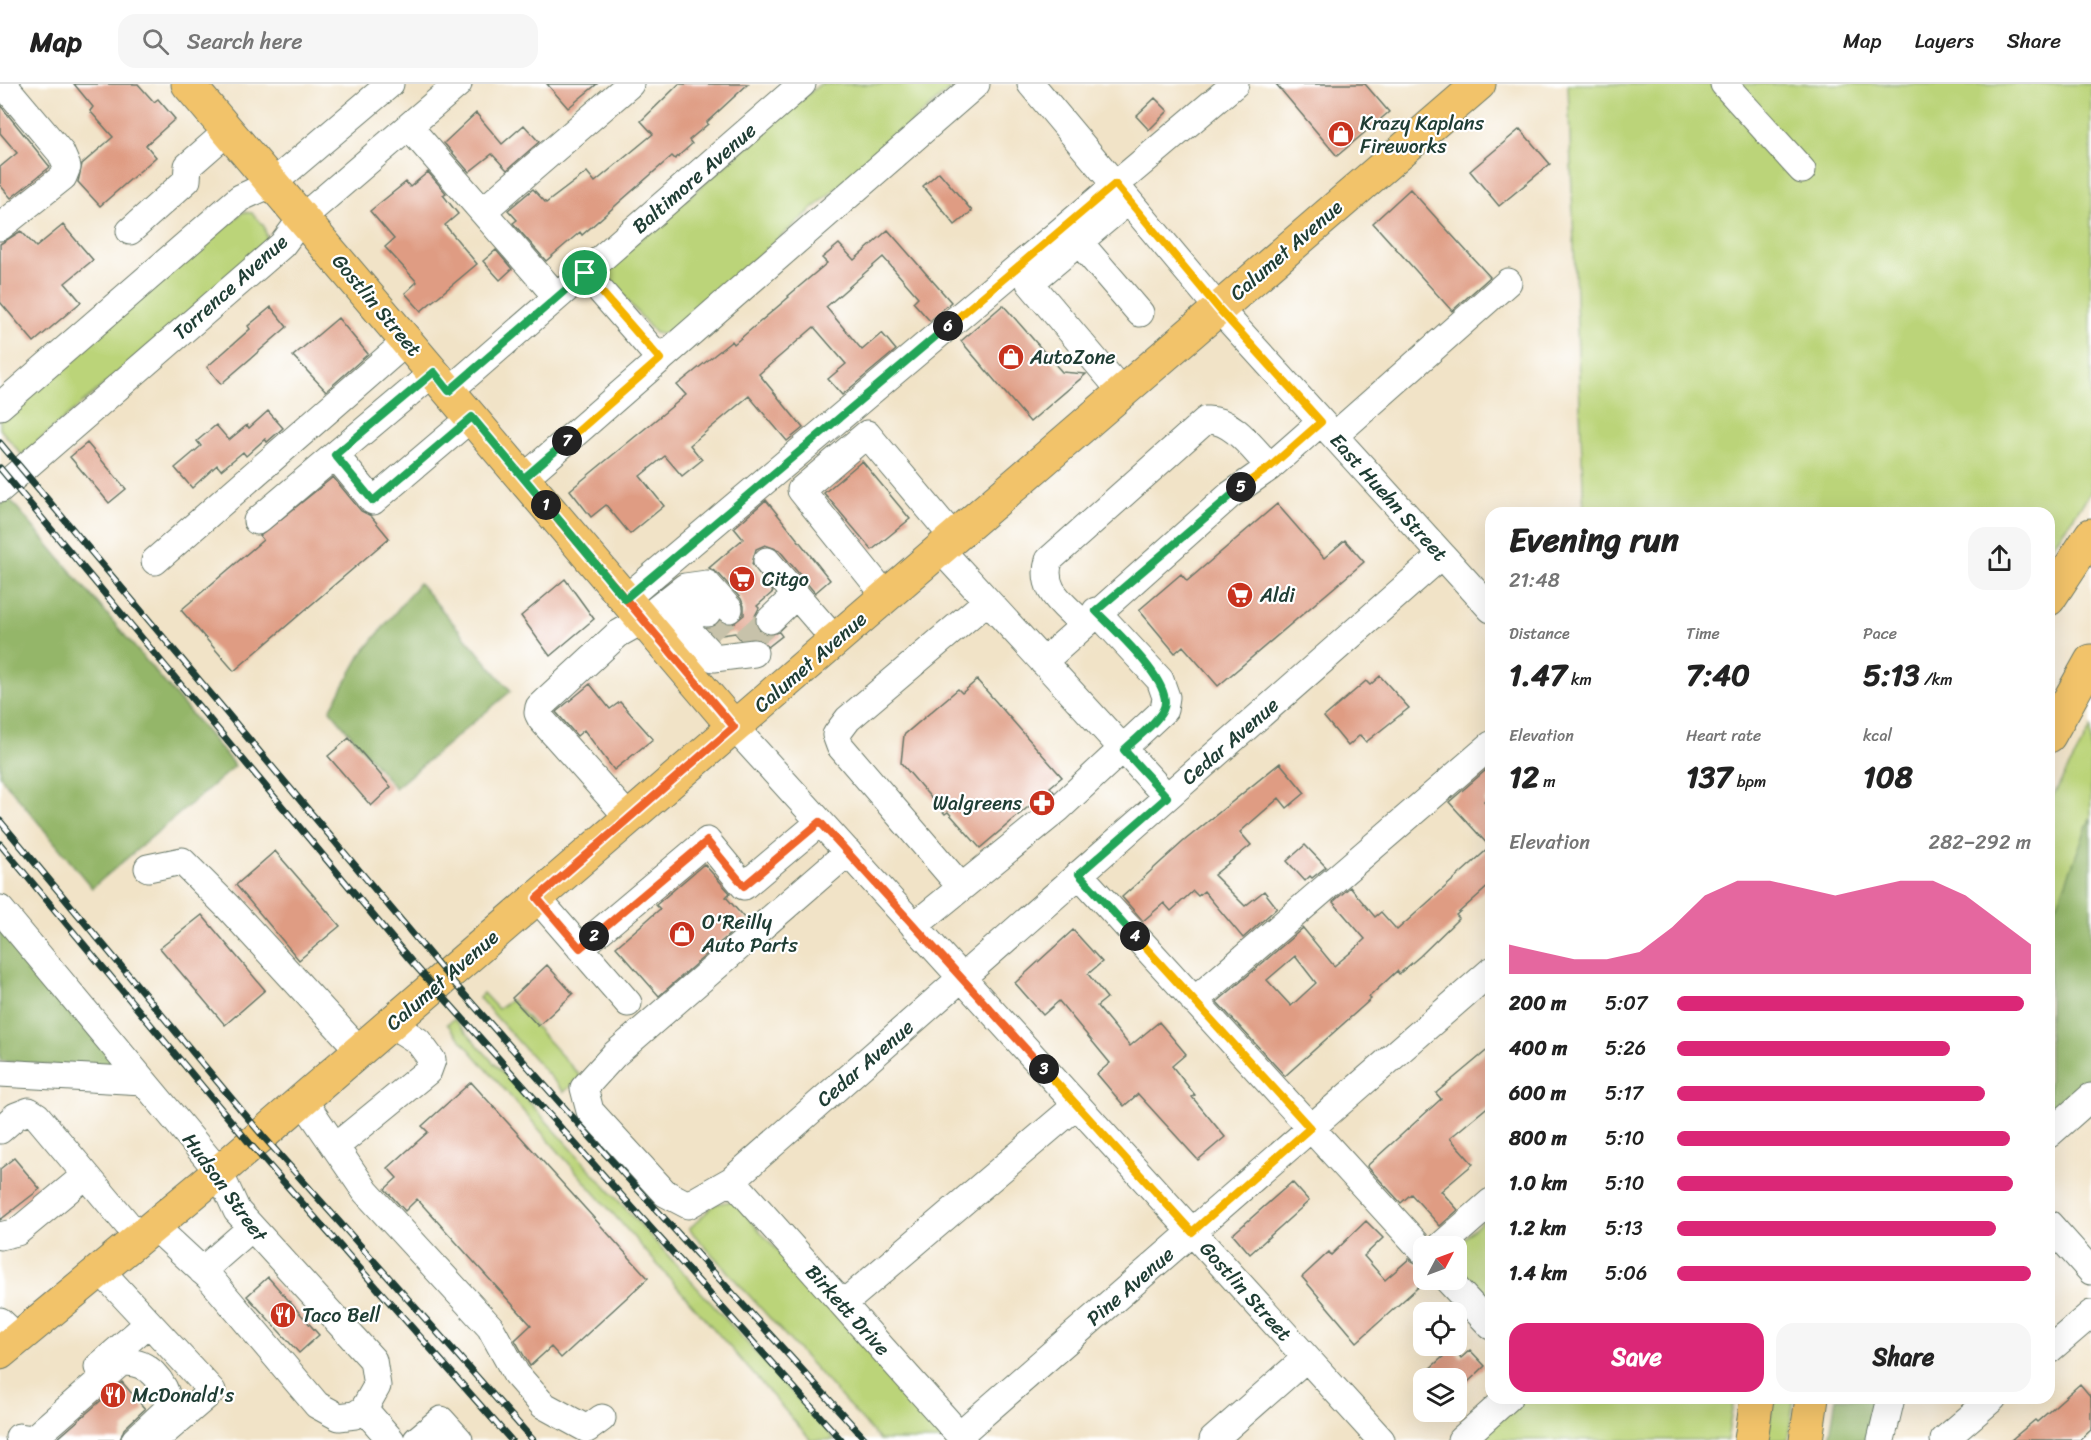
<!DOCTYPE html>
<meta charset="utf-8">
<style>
body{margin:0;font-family:Sriracha,sans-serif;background:#f6f6f6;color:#222;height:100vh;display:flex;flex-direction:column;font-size:22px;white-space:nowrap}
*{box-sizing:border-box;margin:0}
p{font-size:20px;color:#767676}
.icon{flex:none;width:33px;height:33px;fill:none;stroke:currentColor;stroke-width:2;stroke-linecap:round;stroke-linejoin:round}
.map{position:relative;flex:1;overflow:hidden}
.panel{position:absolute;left:1485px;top:423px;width:570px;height:897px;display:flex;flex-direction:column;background:#fff;border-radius:18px;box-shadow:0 6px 24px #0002}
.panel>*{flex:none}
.needle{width:39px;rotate:49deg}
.fabs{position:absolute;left:1413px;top:1152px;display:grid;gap:12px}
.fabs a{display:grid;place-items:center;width:54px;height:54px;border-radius:12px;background:#fff;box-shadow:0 6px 24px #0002;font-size:30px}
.pin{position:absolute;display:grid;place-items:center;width:51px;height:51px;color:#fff;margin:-26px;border:3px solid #fff;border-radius:50%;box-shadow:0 2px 6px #0007}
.km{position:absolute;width:30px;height:30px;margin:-15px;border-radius:50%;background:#222;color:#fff;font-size:16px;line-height:30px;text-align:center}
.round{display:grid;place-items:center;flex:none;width:63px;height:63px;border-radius:18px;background:#f6f6f6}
.overview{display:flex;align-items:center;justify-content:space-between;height:102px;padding:0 24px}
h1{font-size:33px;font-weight:800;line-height:45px}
.stats{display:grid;grid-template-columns:repeat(3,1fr);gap:9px;height:102px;padding:6px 24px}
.stats div{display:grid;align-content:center}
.stats b{font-size:30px;font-weight:800}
.stats small{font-size:16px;font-weight:400}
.stats p{font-size:16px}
.chart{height:168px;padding:12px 24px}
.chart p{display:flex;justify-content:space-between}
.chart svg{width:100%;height:108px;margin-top:6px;fill:#db2777;opacity:.7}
.cta{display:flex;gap:12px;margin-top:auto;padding:12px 24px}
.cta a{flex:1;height:69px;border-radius:18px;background:#db2777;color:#fff;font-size:24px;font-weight:800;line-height:69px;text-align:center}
.cta a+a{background:#f6f6f6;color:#222}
ul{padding:0 24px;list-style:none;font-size:20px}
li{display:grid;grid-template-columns:96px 72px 1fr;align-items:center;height:45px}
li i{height:15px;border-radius:8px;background:#db2777}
header{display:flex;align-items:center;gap:36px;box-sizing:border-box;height:84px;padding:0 30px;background:#fff;border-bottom:2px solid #e0e0e0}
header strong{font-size:28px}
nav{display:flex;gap:33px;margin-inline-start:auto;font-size:21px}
.search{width:420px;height:54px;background:#f6f6f6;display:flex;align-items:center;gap:15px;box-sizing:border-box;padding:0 21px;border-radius:18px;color:#767676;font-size:22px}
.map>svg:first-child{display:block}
.green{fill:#bbd479;stroke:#6d8856;stroke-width:1.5}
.forest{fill:#94b669;stroke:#5a7a4e;stroke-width:1.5}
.building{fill:#df9c83;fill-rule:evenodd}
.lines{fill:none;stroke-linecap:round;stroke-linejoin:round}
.minor-tunnel{stroke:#c7c2aa;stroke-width:27;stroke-dasharray:27 14;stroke-linecap:butt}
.minor-casing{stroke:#687767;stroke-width:29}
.major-casing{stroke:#687767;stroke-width:35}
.highway-casing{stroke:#687767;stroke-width:35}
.minor{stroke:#fff;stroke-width:27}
.major{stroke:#f2c36a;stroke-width:33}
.highway{stroke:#f2c36a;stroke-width:33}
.rail-casing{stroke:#1f3d34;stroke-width:7}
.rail{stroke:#fff;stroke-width:4.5;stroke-dasharray:14;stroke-linecap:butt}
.split-1-casing{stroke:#fff;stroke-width:12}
.split-2-casing{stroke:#fff;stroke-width:12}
.split-3-casing{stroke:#fff;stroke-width:12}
.split-4-casing{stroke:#fff;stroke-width:12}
.split-5-casing{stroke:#fff;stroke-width:12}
.split-6-casing{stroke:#fff;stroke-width:12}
.split-7-casing{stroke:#fff;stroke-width:12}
.split-8-casing{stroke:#fff;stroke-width:12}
.split-1{stroke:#22a559;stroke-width:8}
.split-2{stroke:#f0652b;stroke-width:8}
.split-3{stroke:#f0652b;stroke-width:8}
.split-4{stroke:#f5b400;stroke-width:8}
.split-5{stroke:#22a559;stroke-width:8}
.split-6{stroke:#f5b400;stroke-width:8}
.split-7{stroke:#22a559;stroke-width:8}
.split-8{stroke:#f5b400;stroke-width:8}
.labels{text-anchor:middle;stroke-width:4.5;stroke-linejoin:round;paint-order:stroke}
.poi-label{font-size:20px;fill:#1f3d34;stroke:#fff;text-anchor:start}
.street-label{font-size:20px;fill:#1f3d34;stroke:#fff}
</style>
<header>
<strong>Map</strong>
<div class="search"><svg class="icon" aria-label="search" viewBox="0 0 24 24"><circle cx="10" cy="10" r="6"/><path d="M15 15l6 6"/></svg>Search here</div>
<nav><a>Map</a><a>Layers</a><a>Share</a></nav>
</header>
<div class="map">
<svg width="2091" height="1356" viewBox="0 0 2091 1356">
<rect width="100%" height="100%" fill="#fff"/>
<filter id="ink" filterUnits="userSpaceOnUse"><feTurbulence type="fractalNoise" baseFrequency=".0167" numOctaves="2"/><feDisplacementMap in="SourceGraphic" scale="12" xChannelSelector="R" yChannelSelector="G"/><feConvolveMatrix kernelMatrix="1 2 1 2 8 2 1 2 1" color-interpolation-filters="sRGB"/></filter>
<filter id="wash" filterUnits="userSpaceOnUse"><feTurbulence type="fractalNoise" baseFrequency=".008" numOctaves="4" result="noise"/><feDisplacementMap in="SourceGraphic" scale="24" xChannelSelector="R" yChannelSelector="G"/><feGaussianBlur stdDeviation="1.35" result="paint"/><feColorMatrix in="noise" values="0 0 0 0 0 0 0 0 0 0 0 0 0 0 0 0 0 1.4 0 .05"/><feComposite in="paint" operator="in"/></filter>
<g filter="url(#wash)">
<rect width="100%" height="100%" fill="#f1e3c7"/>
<!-- green -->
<path class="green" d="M820 0H956L668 251 655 249 607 193 609 182Z
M1568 0H2091V408L2049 467V429H1584Z
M243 128 252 129 264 142 267 154 262 165 22 371 0 345V330Z
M2091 644V732L2060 815 2049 834V719Z
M483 909 498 925 511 916 581 993 564 1008 479 914Z
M454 935 835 1356H811L447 940Z
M733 1117 948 1356H880L689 1145 715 1120Z
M1491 1129V1230L1457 1191 1456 1162Z
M1523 1314H1734L1727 1356H1479Z
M1773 1314H1794L1788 1356H1767Z"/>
<!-- forest -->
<path class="forest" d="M8 413 235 682 92 804 0 692V420Z
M419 499 511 607 395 704 330 626 361 571Z
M2091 732V1013L2049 1050V834L2060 814Z
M0 845 124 988 0 977Z
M1836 1314H1883L1874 1356H1829Z"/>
<g id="blocks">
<!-- building -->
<path class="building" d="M74 0H138L154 18 158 15 175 35 146 61 156 73 100 122 78 98 82 80 113 53 90 27 93 23Z
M547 0H597L568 24Z
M679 0H748L707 38 708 40 689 56 692 60 675 75 672 72 582 151 580 148 546 177 513 139 517 136 508 126 533 105 546 119 587 88 595 98 653 50 641 37Z
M1276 0H1365L1389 28 1337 72Z
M1155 14 1168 27 1149 46 1136 32Z
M0 21 50 83 11 114 0 101V83L17 69 0 49Z
M476 29 502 60 524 41 539 58 507 86 492 70 469 88 444 59Z
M1520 45 1550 80 1499 122 1470 87Z
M428 88 446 109 443 111 458 130 445 141 477 180 421 227 405 209 417 198 385 163 394 155 370 127 406 98 410 103Z
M939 88 972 127 955 141 923 102Z
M1410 105 1490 193 1452 227 1373 139Z
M63 141 93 176 65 199 81 218 34 258 0 218V160L21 147 36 163Z
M888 146 951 218 930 237 913 218 918 213 883 173 826 223 862 266 882 249 896 266 842 311 828 295 846 280 814 243 759 290 803 344 787 357 749 312 690 361 702 376 682 392 665 372 640 392 664 422 630 450 606 421 591 433 570 406 686 311 677 301 732 257 734 260 789 213 788 212 827 179 822 174 839 160 854 176Z
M496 166 512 185 500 196 483 177Z
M1003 221 1062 288 1086 290 1030 338 961 257Z
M271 223 287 243 221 300 207 283 250 245 248 242Z
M338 234 368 270 326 307 293 272Z
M268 327 283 344 267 358 265 355 246 372 243 368 221 386 217 381 192 404 175 384 201 362 197 357 216 341 229 356 247 341 249 344Z
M87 359 126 405 109 419 70 373Z
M862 377 910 435 872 466 824 409Z
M333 393 361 427 371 432 389 454 234 587 181 526 263 456 260 452Z
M766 416 830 496 815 509 779 466 765 461 756 465 752 480 773 508 757 522 759 524 755 532V540L765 551 779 548 782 552 768 563 760 554 740 555 735 549 715 552 708 544 720 537 733 540 744 531V522L741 515 719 490 709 484 743 455 734 444Z
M1277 420 1324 474 1345 456 1364 478 1218 602 1183 562 1175 569 1139 526 1181 490 1187 497Z
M565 495 594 535 550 572 521 532Z
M1380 592 1409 624 1366 658 1360 651 1348 662 1324 633 1366 597 1370 601Z
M977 596 1062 693 1050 703 1054 708 1049 712 1037 722 1034 718 980 764 948 728 945 730 901 679 904 651 958 605 962 609Z
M590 600 610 625 620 618 653 655 614 686 584 646 577 652 556 628Z
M349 654 391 703 371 722 328 672Z
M1280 679 1305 709 1287 724 1279 714 1240 748 1251 761 1214 791 1245 822 1264 807 1277 824 1243 854 1204 807 1198 812 1193 807 1171 827 1164 819 1143 837 1122 813 1184 757Z
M1486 686 1491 692V710L1484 717 1491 726V800L1456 831 1459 834 1420 872 1399 890 1397 887 1369 913 1371 915 1285 992 1217 918 1303 844 1334 882 1350 869 1365 855 1333 818 1350 803 1375 833 1381 828 1397 846 1490 763 1449 718ZM1295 872 1316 899 1291 922 1267 896Z
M1305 761 1326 783 1312 794 1310 792 1305 797 1287 777Z
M275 767 340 842 299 876 236 801Z
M704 780 730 809 726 813 746 836 659 912 616 863 660 825 656 821Z
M202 831 265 906 225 941 160 864Z
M1073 846 1102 878 1088 890 1107 914 1097 922 1130 962 1159 938 1186 970 1172 982 1195 1011 1192 1013 1225 1053 1198 1076 1138 1010 1124 1022 1097 990 1110 979 1059 917 1043 931 1015 899Z
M547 881 573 910 538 942 512 914Z
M1491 963V1020L1450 1054 1473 1080 1441 1107 1458 1126 1440 1142 1411 1110 1401 1119 1367 1082 1441 1015 1436 1009Z
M471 998 648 1194 561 1274 551 1263 530 1282 515 1256 531 1241 417 1115 405 1127 385 1105 397 1094 388 1084 428 1048 422 1042Z
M14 1074 40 1105 0 1136V1085Z
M1292 1098 1309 1117 1250 1170 1233 1150Z
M1366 1137 1383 1154 1364 1172 1385 1196 1409 1175 1424 1184V1198L1357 1258 1302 1193 1329 1168 1331 1171Z
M268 1193 319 1251 299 1269 247 1212Z
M1453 1264 1461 1274 1470 1266 1485 1282 1467 1299 1463 1294H1419Z
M122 1298 145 1325 124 1345 120 1356H56Z
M2080 1300 2091 1313V1346L2080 1356H2011L2035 1336 2037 1338Z"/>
</g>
</g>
<g filter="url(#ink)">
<use href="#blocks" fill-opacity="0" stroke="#687767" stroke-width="1.5"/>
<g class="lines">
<!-- minor-tunnel -->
<path class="minor-tunnel" d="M707 529 724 550
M744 559 770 536"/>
<defs>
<path id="minor" d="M1031 0 1219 225 1491 525
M1724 0 1802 86
M409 43 557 213
M483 127 630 0
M0 143 63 93 67 83 61 69 3 0
M130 147 187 96 188 82 228 47
M1079 158 1140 229
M585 189 660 275
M434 288 335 371 373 417 472 333
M449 307 802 0
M1122 308 1030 199 1128 117
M0 322 240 114 273 99 390 0
M1334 352 1508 198
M524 394 976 0
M0 405 282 161 303 133 458 0
M257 437 335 371
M940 465 1167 713
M155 477 407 257
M767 477 796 511 770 536
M685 503 707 529
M796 511 835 556
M886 512 801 406 867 350 954 454
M625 515 1235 0
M664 520 714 574 754 569
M1083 540C1063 519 1040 507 1049 476L1206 336C1232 334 1253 365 1270 383
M1043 578 1230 411 1270 383 1321 338
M734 643 1381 1356
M629 734 541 635 538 629 539 623 618 550 643 536 685 503 707 500 729 525
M848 768 614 971 584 1004 590 1027 665 1109 688 1121 732 1096 1442 471
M148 784 182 777 228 823 360 967
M1079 790 1424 1168
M961 803 840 662 836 651 848 635 987 517
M537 814 628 919
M0 825 219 1088 237 1127 373 1276 377 1302 364 1325 355 1331 339 1333 317 1321 209 1193 154 1142
M914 842 1059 724 1164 626 1166 613 1160 596 1096 527
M580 864 707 757 744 802 820 738
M1194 917 1491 661
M0 989 143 997
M303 1016 366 1108 490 1243 516 1290 543 1321 587 1345 602 1334
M0 1046 16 1032 29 1027 37 1032 139 1154
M2049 1050 2091 1013
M335 1063 428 987 432 976 418 957 391 940
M732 1096 964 1356
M2049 1140 2091 1187
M0 1152 17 1148 86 1091
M1441 1162 1491 1118
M100 1186 212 1307 161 1351
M202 1187 251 1144
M1448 1196 1491 1242
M843 1220 1077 1021
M0 1237 18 1254
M2049 1266 2091 1230
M98 1283 149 1239
M364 1325 391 1356
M959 1351 1491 887
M19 1353 33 1355 120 1279C147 1274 165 1298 170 1323L135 1356
M417 1356 441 1336 459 1356
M1213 1356 1306 1274
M1461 1356 1508 1314
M1881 1356 1891 1314
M1944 1356 1993 1314"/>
<path id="major" d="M188 0 734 643
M0 1269 219 1088 1479 0"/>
<path id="highway" d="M2049 515 2091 451
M2049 652 2091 577
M1751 1356 1757 1314
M1806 1356 1812 1314"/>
</defs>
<!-- minor casing -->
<use href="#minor" class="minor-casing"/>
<!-- major casing -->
<use href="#major" class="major-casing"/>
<!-- highway casing -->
<use href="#highway" class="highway-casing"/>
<!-- minor -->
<use href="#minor" class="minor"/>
<!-- major -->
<use href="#major" class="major"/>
<!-- highway -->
<use href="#highway" class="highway"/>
<defs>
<path id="rail" d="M0 359 447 891 592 1055 866 1356
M0 384 411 877 841 1356
M0 737 262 1051 533 1356
M0 760 251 1061 511 1356"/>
</defs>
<!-- rail casing -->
<use href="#rail" class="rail-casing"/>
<!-- rail -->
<use href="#rail" class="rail"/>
</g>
</g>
<g class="lines" filter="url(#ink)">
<defs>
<path id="split-1" d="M546 421 472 333 373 417 335 371 434 288 449 307 585 189"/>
<path id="split-2" d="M546 421 734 643 537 814 580 864 594 852"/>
<path id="split-3" d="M594 852 707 757 744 802 820 738 1044 985"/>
<path id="split-4" d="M1044 985 1192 1148 1310 1044 1135 852"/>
<path id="split-5" d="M1135 852 1079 790 1167 713 1124 666C1136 654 1155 641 1163 626 1177 601 1113 545 1096 527L1241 403"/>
<path id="split-6" d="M948 242 1115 100 1219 225 1321 338 1270 383 1241 403"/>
<path id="split-7" d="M567 357 524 394 625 515 948 242"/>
<path id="split-8" d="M567 357 660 275 585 189"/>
</defs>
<!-- split-1 casing -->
<use href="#split-1" class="split-1-casing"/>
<!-- split-2 casing -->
<use href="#split-2" class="split-2-casing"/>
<!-- split-3 casing -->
<use href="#split-3" class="split-3-casing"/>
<!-- split-4 casing -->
<use href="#split-4" class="split-4-casing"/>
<!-- split-5 casing -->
<use href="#split-5" class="split-5-casing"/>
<!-- split-6 casing -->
<use href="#split-6" class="split-6-casing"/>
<!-- split-7 casing -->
<use href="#split-7" class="split-7-casing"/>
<!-- split-8 casing -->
<use href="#split-8" class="split-8-casing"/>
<!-- split-1 -->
<use href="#split-1" class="split-1"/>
<!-- split-2 -->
<use href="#split-2" class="split-2"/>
<!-- split-3 -->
<use href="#split-3" class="split-3"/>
<!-- split-4 -->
<use href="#split-4" class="split-4"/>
<!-- split-5 -->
<use href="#split-5" class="split-5"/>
<!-- split-6 -->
<use href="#split-6" class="split-6"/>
<!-- split-7 -->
<use href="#split-7" class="split-7"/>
<!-- split-8 -->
<use href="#split-8" class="split-8"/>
</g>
<!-- icons -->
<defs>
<symbol id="shop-disc" viewBox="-11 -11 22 22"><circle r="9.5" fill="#c8321e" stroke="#fff"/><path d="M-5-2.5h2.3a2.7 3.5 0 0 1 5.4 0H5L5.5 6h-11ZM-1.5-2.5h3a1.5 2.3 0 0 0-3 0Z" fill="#fff"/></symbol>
<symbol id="supermarket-disc" viewBox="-11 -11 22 22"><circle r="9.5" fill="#c8321e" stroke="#fff"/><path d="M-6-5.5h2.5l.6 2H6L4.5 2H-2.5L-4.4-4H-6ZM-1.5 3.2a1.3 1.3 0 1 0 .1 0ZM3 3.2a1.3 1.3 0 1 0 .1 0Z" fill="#fff"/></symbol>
<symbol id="pharmacy-disc" viewBox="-11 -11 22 22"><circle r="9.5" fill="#c8321e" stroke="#fff"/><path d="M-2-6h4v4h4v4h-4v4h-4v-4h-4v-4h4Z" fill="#fff"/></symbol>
<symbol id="restaurant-disc" viewBox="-11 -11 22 22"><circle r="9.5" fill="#c8321e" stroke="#fff"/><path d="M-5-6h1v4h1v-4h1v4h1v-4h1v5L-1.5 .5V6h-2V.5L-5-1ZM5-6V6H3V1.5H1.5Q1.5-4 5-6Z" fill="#fff"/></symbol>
</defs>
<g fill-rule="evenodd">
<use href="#shop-disc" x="1326" y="35" width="30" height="30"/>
<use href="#shop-disc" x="996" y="258" width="30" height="30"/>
<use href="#supermarket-disc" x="727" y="480" width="30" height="30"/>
<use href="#supermarket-disc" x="1225" y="496" width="30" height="30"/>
<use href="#pharmacy-disc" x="1027" y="704" width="30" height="30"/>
<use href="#shop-disc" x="667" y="835" width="30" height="30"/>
<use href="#restaurant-disc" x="268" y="1216" width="30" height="30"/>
<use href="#restaurant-disc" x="98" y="1296" width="30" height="30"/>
</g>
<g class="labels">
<!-- poi labels -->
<g class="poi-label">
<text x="1360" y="46">Krazy Kaplans<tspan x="1360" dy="23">Fireworks</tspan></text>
<text x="1030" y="280">AutoZone</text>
<text x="762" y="502">Citgo</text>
<text x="1260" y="518">Aldi</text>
<text x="1022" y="726" text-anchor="end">Walgreens</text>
<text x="702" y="845">O'Reilly<tspan x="702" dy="23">Auto Parts</tspan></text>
<text x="302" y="1238">Taco Bell</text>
<text x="132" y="1318">McDonald's</text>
</g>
<!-- street labels -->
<g class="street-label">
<text transform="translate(694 94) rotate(-41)" y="7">Baltimore Avenue</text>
<text transform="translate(1286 166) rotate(-41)" y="7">Calumet Avenue</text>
<text transform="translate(230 203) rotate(-42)" y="7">Torrence Avenue</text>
<text transform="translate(377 221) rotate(50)" y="7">Gostlin Street</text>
<text transform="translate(1389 413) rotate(48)" y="7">East Huehn Street</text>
<text transform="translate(810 578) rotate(-41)" y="7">Calumet Avenue</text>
<text transform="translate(1230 657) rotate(-41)" y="7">Cedar Avenue</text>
<text transform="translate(442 896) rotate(-41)" y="7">Calumet Avenue</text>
<text transform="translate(865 979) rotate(-41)" y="7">Cedar Avenue</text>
<text transform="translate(225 1103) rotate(54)" y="7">Hudson Street</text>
<text transform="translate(1130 1202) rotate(-41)" y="7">Pine Avenue</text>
<text transform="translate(1246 1207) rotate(48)" y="7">Gostlin Street</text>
<text transform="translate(848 1226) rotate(48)" y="7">Birkett Drive</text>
</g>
</g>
</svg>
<div class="fabs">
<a><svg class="needle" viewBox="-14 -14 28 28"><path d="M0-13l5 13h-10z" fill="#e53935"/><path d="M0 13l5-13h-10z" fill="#767676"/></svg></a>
<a><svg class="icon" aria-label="locate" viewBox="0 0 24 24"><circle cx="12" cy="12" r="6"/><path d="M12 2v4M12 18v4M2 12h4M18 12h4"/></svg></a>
<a><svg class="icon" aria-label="layers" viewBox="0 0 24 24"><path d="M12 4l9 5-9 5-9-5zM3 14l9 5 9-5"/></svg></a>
</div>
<div class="pin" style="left:585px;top:189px;background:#1e9e55"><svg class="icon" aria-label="arrive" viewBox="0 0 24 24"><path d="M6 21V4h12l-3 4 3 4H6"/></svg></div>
<b class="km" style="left:546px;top:421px">1</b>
<b class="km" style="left:594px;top:852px">2</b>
<b class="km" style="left:1044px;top:985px">3</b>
<b class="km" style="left:1135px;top:852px">4</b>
<b class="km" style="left:1241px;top:403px">5</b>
<b class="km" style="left:948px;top:242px">6</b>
<b class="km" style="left:567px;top:357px">7</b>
<section class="panel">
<div class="overview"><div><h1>Evening run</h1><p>21:48</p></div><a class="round"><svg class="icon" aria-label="share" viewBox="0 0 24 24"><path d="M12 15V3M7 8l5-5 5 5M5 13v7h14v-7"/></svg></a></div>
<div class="stats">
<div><p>Distance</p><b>1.47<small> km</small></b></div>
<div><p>Time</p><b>7:40</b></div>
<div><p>Pace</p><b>5:13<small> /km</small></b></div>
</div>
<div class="stats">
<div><p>Elevation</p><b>12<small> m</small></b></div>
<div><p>Heart rate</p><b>137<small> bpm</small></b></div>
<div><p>kcal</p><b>108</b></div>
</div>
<div class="chart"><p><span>Elevation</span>282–292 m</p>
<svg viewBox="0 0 160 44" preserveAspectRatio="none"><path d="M0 44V32L10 35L20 38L30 38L40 35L50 25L60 12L70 6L80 6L90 9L100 12L110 9L120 6L130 6L140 12L150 22L160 32V44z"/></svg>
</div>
<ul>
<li><b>200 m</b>5:07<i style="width:98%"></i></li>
<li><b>400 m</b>5:26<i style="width:77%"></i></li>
<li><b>600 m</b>5:17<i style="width:87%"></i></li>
<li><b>800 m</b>5:10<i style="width:94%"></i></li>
<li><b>1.0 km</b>5:10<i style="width:95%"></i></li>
<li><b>1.2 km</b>5:13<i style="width:90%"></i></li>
<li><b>1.4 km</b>5:06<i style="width:100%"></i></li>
</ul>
<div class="cta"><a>Save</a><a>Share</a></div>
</section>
</div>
